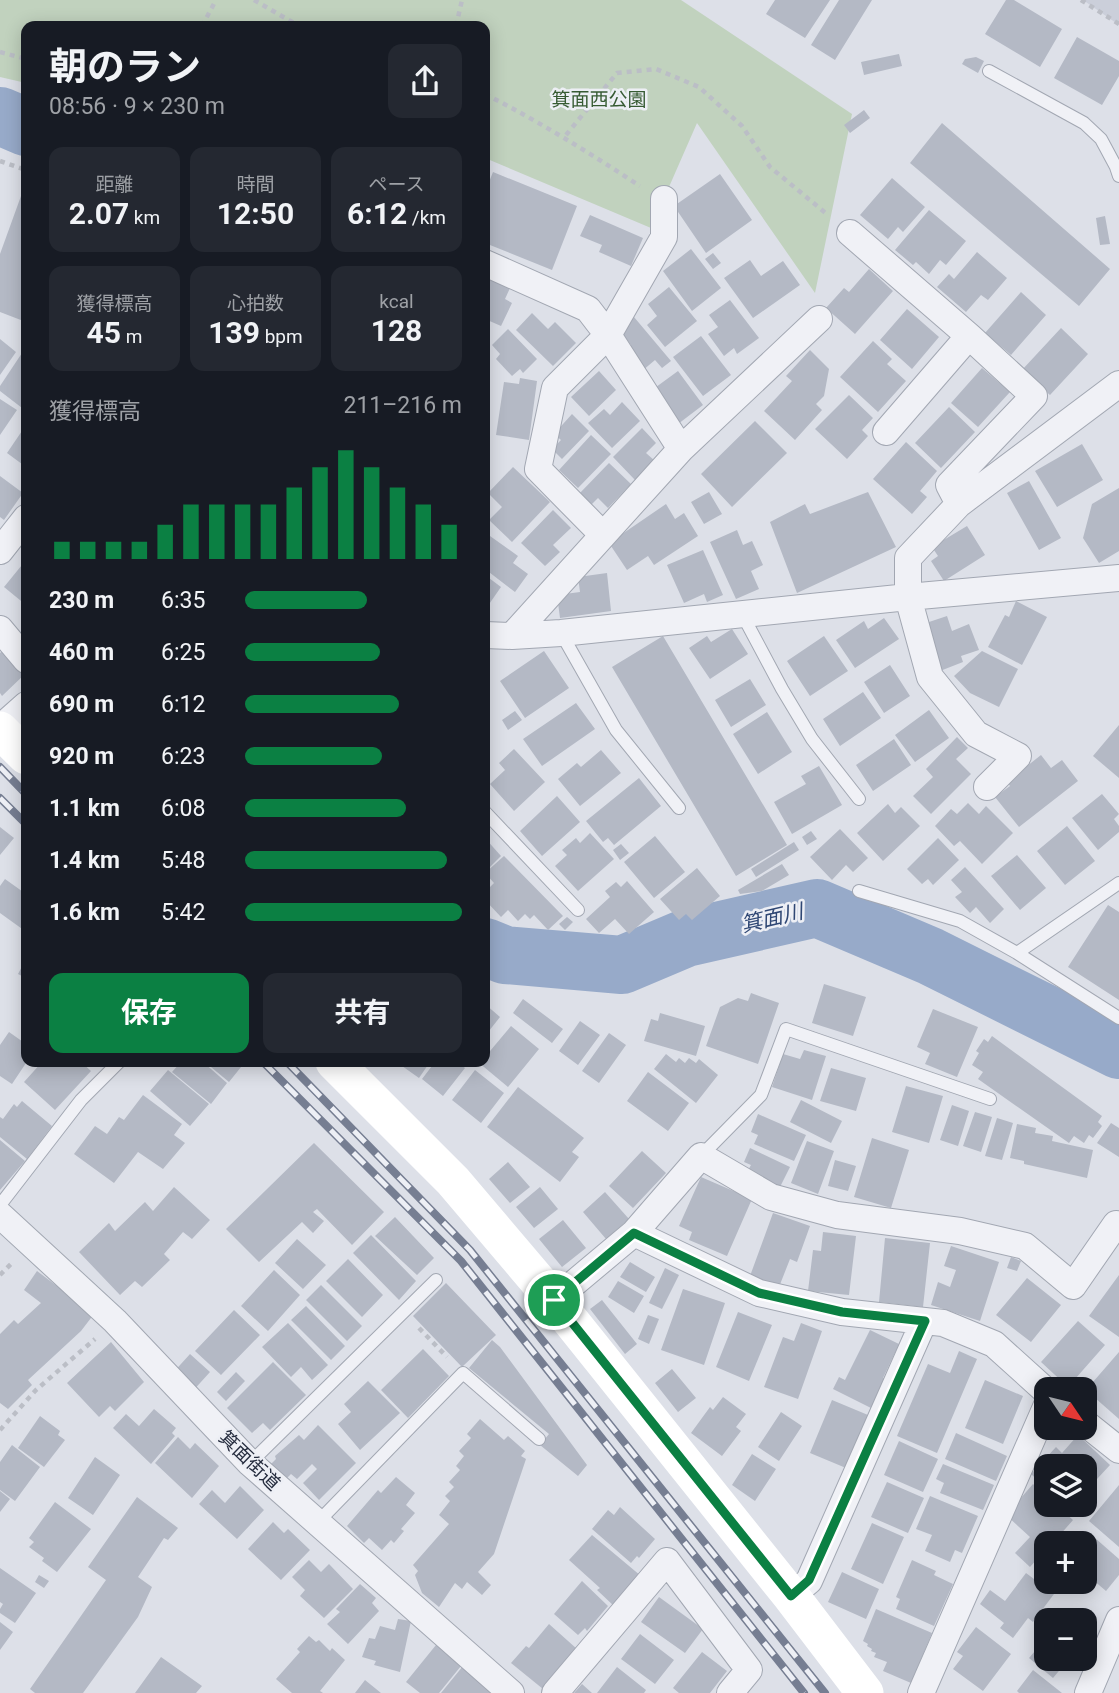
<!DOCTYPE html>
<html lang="ja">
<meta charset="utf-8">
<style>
body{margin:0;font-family:Roboto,"Noto Sans JP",sans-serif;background:#242831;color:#f1f3f6;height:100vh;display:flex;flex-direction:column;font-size:26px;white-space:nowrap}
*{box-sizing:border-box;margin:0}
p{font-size:23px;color:#9ea1a6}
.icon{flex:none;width:38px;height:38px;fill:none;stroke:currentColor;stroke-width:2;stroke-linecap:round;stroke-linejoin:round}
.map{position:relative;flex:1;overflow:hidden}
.panel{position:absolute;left:21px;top:21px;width:469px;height:1046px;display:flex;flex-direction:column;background:#171b24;border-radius:14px;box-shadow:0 4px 18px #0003}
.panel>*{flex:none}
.needle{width:46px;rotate:125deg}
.tools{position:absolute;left:1034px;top:1377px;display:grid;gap:14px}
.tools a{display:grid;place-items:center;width:63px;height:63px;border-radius:14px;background:#171b24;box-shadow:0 4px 18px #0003;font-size:35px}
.pin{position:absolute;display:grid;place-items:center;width:60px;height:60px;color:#fff;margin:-30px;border:4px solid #fff;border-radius:50%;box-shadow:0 2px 7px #0007}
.round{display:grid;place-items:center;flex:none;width:74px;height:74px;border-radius:14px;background:#242831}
.head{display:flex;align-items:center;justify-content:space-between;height:119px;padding:0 28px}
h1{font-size:38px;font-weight:700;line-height:52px}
.stats{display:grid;grid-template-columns:repeat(3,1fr);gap:10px;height:119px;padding:7px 28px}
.stats div{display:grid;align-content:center;border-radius:14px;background:#242831;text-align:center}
.stats b{font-size:30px;font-weight:700}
.stats small{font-size:19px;font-weight:400}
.stats p{font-size:19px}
.chart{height:196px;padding:14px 28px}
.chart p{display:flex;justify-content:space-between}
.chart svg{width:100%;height:126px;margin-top:7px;stroke:#0b8043;stroke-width:6}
.primary-button{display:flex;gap:14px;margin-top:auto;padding:14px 28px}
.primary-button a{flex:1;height:80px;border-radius:14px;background:#0b8043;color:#fff;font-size:28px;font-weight:700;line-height:80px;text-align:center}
.primary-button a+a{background:#242831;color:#f1f3f6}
ul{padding:0 28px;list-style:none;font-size:23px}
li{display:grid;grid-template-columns:112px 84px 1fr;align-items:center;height:52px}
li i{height:18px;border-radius:9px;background:#0b8043}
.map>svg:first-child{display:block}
.built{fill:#cbcfda}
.green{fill:#c1d2be}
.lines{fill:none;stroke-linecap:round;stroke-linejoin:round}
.river{stroke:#97aac9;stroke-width:58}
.building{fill:#b4b9c5}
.lane-casing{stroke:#a2a7b2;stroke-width:14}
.street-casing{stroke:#a2a7b2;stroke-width:28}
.path{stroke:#bbbec6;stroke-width:4.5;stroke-dasharray:5 5;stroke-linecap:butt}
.lane{stroke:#f0f1f6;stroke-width:12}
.street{stroke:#f0f1f6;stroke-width:26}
.secondary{stroke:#fff;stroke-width:37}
.rail-casing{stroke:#767e92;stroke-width:8}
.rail{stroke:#edeff5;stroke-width:5;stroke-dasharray:16;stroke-linecap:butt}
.route-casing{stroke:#fff;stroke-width:14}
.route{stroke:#0b8043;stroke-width:9}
.labels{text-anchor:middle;stroke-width:5;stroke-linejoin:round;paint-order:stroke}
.park-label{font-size:19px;fill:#375b33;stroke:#edeff5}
.street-label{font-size:19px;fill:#262d3f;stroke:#edeff5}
.water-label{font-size:21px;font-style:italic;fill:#2f4774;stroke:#edeff5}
</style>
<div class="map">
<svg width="1119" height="1693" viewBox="0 0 1119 1693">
<rect width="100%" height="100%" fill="#dde0e8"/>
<!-- built -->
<path class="built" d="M1083 0H1119V25Z"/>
<!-- green -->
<path class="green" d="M0 0H681L852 114 815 293 697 123 651 228 485 158V26H26V83L0 77Z"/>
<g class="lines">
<!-- river -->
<path class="river" d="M0 116 26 127
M485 947 505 955 622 965 686 938 817 908 930 956 1119 1050"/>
</g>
<!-- building -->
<path class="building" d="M775 0H830L805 38 766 14Z
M839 0H872L835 60 811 45Z
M1006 0H1014L1062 29 1040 67 985 34Z
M1077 37 1119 61V76L1102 105 1054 78Z
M899 54 902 66 864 75 861 62Z
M976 57 984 61 978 73 962 64 965 59Z
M864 110 870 118 850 133 844 125Z
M942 123 1110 269 1079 306 910 163Z
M493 172 577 206 552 270 485 243V222L489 211 485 209V192Z
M720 174 752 220 706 253 674 206Z
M892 178 925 207 903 232 898 227 888 239 860 215Z
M26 194V322L0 312V254L21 196Z
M929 210 966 241 946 265 940 260 929 274 916 262 913 265 895 250Z
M590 215 643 238 631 266 599 252 602 245 580 236Z
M1105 216 1110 244 1100 245 1096 218Z
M691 249 721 288 692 311 663 271Z
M977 252 1007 278 988 300 981 295 966 312 937 287 949 274 954 279Z
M713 253 721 263 713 269 705 259Z
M750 260 761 276 783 261 800 285 753 318 724 278Z
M869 269 893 291 855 334 826 308 844 288 849 292Z
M485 276 510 288 505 299 512 303 501 326 485 319Z
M669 287 697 321 665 347 647 325 657 316 648 304Z
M1021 292 1046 315 1011 355 985 333Z
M730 300 759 338 737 354 734 348 724 356 708 334 718 327 709 315Z
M907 309 939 337 912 369 880 340Z
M532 313 548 329 555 322 576 343 553 366 516 330Z
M634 317 671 361 662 368 655 360 642 371 625 350 631 345 619 329Z
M1061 328 1088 354 1050 395 1022 370Z
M508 329 537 359 523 373 520 369 512 376 496 359 500 354 492 345Z
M701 336 731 375 703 396 673 357Z
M0 339 16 352 0 375Z
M873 341 892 359 887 364 906 381 878 412 840 377Z
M26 347V411L0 391V386Z
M810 350 829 369 824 396 816 404 822 410 795 440 764 411 792 381 786 376Z
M982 368 1010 392 978 427 951 403Z
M599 371 616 390 589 416 571 397Z
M678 371 703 405 678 424 652 390Z
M520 378 537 381 529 440 496 435 504 382 519 384Z
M849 395 873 418 862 430 868 436 847 459 815 429Z
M0 399 17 410 0 435Z
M622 402 640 421 612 448 588 423 604 409 610 415Z
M949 407 975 432 941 468 915 443Z
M572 414 589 431 562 459 552 449 561 440 554 434Z
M755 421 787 453 732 507 701 474Z
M26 425V467L7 453Z
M642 428 656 443 646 453 655 461 635 480 613 457Z
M591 435 611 454 578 488 559 470Z
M906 442 937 471 920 491 927 497 912 514 873 479Z
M1082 444 1103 480 1057 507 1035 471Z
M609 463 631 484 608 508 598 498 590 506 578 495Z
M513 467 550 502 512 542 489 520 502 507 488 493Z
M0 476 23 493 4 520 0 517Z
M1029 481 1061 538 1039 550 1007 493Z
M1119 488V551L1099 563 1083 538 1092 504Z
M709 492 722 514 704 524 691 502Z
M868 492 896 547 797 593 770 522 805 504 810 514Z
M666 504 675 519 684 513 698 536 654 565 648 556 627 570 609 543Z
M553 510 571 528 553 545 560 552 545 566 521 543Z
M967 526 985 555 944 581 931 561 938 556 932 547Z
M737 530 743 545 752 541 763 565 751 571 759 589 736 599 710 542Z
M490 536 518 556 513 563 528 574 515 592 485 569V543Z
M703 550 723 595 707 602 704 594 684 603 667 565Z
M26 560V605L4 587Z
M607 573 611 611 560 618 557 595 580 592 578 577Z
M485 575 501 587 485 610Z
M1016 601 1047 617 1022 665 988 647 1005 615 1009 617Z
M947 616 952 631 969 624 979 650 961 656 963 662 940 671 923 624Z
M884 618 899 639 855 668 836 640 864 621 868 629Z
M732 629 748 654 710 679 689 648 707 636 711 642Z
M663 636 787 845 736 876 612 667Z
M824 636 848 671 810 696 787 661Z
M5 649 26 673 2 696 0 693V653Z
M544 651 569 688 525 718 500 681Z
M982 651 1018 669 999 707 970 693 954 676Z
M890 665 910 696 884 713 864 682Z
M750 679 766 705 731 727 715 700Z
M863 692 881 718 840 746 823 719Z
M576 703 595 729 542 766 523 739Z
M929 710 949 738 915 762 895 735Z
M515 711 522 720 508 730 502 720Z
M767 712 792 752 758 774 733 734Z
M1119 725V778L1093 756Z
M957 737 968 748 956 759 971 774 931 814 913 796 933 777 926 769Z
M894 739 911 765 873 791 856 765Z
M514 749 545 782 514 811 490 784 505 770 499 763Z
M601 750 621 773 580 806 558 779 577 763 581 767Z
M1041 755 1051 768 1062 760 1078 781 1019 827 995 797 1010 786 1007 782Z
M819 766 842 805 792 834 774 802 806 784 801 776Z
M639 778 661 806 614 845 608 838 603 842 586 821Z
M1102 794 1119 814 1114 819 1119 826V832L1098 850 1072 818Z
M557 796 580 822 542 856 520 831Z
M968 803 979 814 986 806 1013 833 982 864 960 841 954 846 935 826 951 809 957 814Z
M888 804 895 813 901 807 920 826 883 861 857 833Z
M1067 826 1095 861 1065 885 1037 851Z
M0 827 14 838 0 855Z
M840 829 868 858 853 872 846 865 832 880 810 857Z
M811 831 817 839 807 845 802 837Z
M590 833 614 859 578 891 555 866 567 855 562 850 576 838 580 843Z
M655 836 685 872 654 898 624 862Z
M485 838 501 856 485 872Z
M938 838 959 860 933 885 928 879 922 884 907 869Z
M794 842 799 850 756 877 751 869Z
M621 844 629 853 620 860 613 850Z
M1017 855 1046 888 1020 910 991 876Z
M504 856 563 916 548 930 534 915 530 919 525 914 518 921 508 910 501 917 485 900V892L494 883 485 873Z
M782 864 789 875 762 891 740 894 738 890Z
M965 867 1004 909 990 923 976 907 970 913 955 897 962 892 951 880Z
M697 868 720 896 692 920 686 914 679 920 660 899Z
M5 879 26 894 25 931 0 913V886Z
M627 881 654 912 629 934 615 919 599 933 586 919 610 897 605 891 616 882 621 887Z
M1108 905 1119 912V1000L1068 967Z
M567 917 573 922 565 930 559 924Z
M26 959V978L18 974Z
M824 984 866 997 853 1036 812 1023Z
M751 993 779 1003 758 1064 706 1046 720 1007 738 998 748 1001Z
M523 999 563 1029 552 1043 513 1013Z
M485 1004 500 1017 485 1036Z
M933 1009 978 1027 957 1077 925 1064 930 1053 917 1047Z
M660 1013 705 1026 696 1056 644 1041 651 1019 658 1021Z
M580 1021 600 1035 578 1065 559 1051Z
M511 1026 539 1049 508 1087 478 1062H485V1057Z
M9 1032 26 1044V1063L12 1084 0 1076V1045Z
M609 1033 626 1045 599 1083 582 1071Z
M992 1036 1102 1116 1098 1122 1102 1126 1093 1138 1089 1135 1084 1143 1074 1136 1069 1143 978 1079 983 1072 972 1065 979 1053 976 1051 984 1039 988 1042Z
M804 1050 826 1056 812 1100 772 1087 783 1054 800 1059Z
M666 1054 676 1062 679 1058 685 1063 689 1058 696 1063 699 1059 718 1075 696 1103 654 1069Z
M42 1062H81L91 1071 55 1110 24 1082Z
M181 1062H203L227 1083 211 1104 172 1072Z
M205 1062H245L229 1082Z
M405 1062H430L419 1078 402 1066Z
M435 1062H458L465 1068 443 1096 422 1079Z
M831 1068 866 1078 856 1111 820 1101Z
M168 1070 209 1104 190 1126 150 1091Z
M475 1070 504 1093 481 1123 452 1100Z
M648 1072 689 1103 668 1131 627 1101Z
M906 1086 943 1096 929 1143 892 1132Z
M518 1087 584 1138 572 1152 579 1157 560 1182 487 1127Z
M143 1095 182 1124 174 1135 185 1143 163 1169 138 1152 114 1183 74 1154 95 1126 107 1134 119 1117 124 1120Z
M801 1100 842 1121 831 1143 790 1122Z
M22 1101 52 1126 27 1159 0 1137V1117L3 1119 14 1104 17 1107Z
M952 1105 969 1111 958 1146 940 1140Z
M975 1112 992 1117 981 1152 963 1146Z
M758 1114 806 1135 794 1161 754 1144 758 1135 751 1132Z
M997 1118 1013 1123 1002 1160 985 1156Z
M1111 1123 1119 1128V1157L1097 1143Z
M1017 1124 1036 1128 1035 1133 1053 1136 1052 1141 1093 1150 1087 1178 1024 1164V1161L1010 1158Z
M872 1138 909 1150 891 1208 854 1197Z
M0 1140 25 1161 0 1190Z
M807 1141 834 1151 818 1194 791 1183Z
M314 1143 384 1212 352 1245 317 1209 313 1212 324 1221 313 1233 302 1222 259 1262 226 1229Z
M750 1148 790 1167 779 1189 746 1174 751 1165 744 1162Z
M642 1151 666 1173 633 1208 609 1186Z
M835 1160 856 1166 848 1191 828 1186Z
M508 1162 530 1187 510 1203 489 1179Z
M701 1177 752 1199 727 1256 689 1240 692 1232 679 1226Z
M174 1187 210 1220 192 1239 183 1232 164 1254 170 1260 142 1287 135 1281 120 1295 79 1252 109 1223 115 1231 145 1202 153 1211Z
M540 1187 558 1209 534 1228 516 1207Z
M605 1192 629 1219 606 1239 583 1212Z
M773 1213 810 1226 797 1262 790 1259 779 1287 750 1276Z
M395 1217 434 1258 417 1275 375 1236Z
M563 1220 586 1248 562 1267 539 1239Z
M823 1232 856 1236 849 1295 808 1291 813 1250 821 1251Z
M371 1235 416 1281 399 1300 353 1253Z
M885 1238 930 1243 923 1307 879 1302Z
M297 1239 326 1265 303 1289 275 1263Z
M951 1246 999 1262 980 1321 931 1305 938 1282 950 1287 956 1270 944 1266Z
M1011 1257 1021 1261 1017 1271 1007 1268Z
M348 1259 383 1295 362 1317 326 1281Z
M630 1262 655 1277 646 1292 620 1277Z
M665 1268 679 1275 662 1309 649 1303Z
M274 1270 300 1295 268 1331 241 1306Z
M37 1271 94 1314 81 1331 28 1380 32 1385 8 1409 0 1403V1334L14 1320 18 1324 41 1303 24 1290Z
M1119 1275V1337L1089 1316Z
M1027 1278 1061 1305 1031 1342 996 1315Z
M618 1281 644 1296 634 1313 608 1297Z
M446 1283 496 1335 462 1367 413 1316Z
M321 1285 362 1326 347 1341 306 1300Z
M683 1289 725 1303 704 1365 661 1350Z
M602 1300 637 1344 625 1354 590 1309Z
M306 1306 345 1346 331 1360 291 1320Z
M234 1310 260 1335 221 1375 195 1351Z
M738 1312 772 1325 749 1381 716 1367Z
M648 1315 659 1319 649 1344 638 1339Z
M1078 1321 1105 1345 1068 1387 1041 1362Z
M288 1323 328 1365 312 1380 301 1367 291 1377 262 1347Z
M801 1323 822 1331 798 1399 764 1387 783 1337 794 1341Z
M870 1330 899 1344 883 1378 887 1380 873 1409 833 1389 839 1377 845 1380Z
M492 1340 500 1347 587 1465 578 1476 540 1445 549 1434 469 1368Z
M111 1342 144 1382 115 1411 110 1406 99 1417 67 1383Z
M423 1349 449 1376 408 1418 381 1390Z
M959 1351 977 1359 937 1453 897 1436 928 1364 950 1373Z
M1119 1352V1419L1086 1390Z
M190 1354 210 1372 191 1393 171 1375Z
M273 1362 306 1395 270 1430 263 1423 252 1433 227 1408Z
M672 1369 696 1398 678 1412 655 1383Z
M236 1372 245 1381 226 1401 217 1392Z
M985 1380 1023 1396 1003 1444 965 1428Z
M368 1381 400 1413 360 1450 338 1424 351 1412 344 1404Z
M723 1397 746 1414 736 1427 741 1431 722 1456 691 1433 710 1407 713 1410Z
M832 1400 868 1415 846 1468 810 1453Z
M154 1409 176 1428 172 1433 175 1436 151 1464 113 1428 126 1414 139 1426Z
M781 1412 802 1426 779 1461 758 1447Z
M40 1416 60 1431 58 1435 65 1440 44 1467 18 1448Z
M480 1419 504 1440 508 1436 525 1451 521 1456 526 1459 494 1554 478 1572 491 1585 482 1595 467 1582 462 1589 455 1583 439 1607 422 1593 415 1575 418 1571 413 1565 449 1524 439 1515 450 1501 445 1496 454 1487 449 1482 460 1470 456 1466 464 1456 459 1451 471 1438 467 1434Z
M318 1425 356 1463 319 1500 303 1483 317 1469 312 1464 297 1479 291 1474 285 1480 270 1465 276 1459 275 1456 299 1435 304 1440Z
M956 1433 1007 1456 996 1481 945 1459Z
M1078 1435 1110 1465 1085 1492V1466H1046V1488L1031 1474 1056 1447 1062 1453Z
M178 1437 190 1449 195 1443 219 1466 192 1498 155 1463Z
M899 1441 938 1459 923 1492 884 1475Z
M12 1445 40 1467 15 1501 0 1490V1462Z
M752 1454 776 1469 755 1501 732 1485Z
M95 1457 120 1475 93 1515 68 1498Z
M943 1464 994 1485 983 1510 940 1493 944 1483 936 1479Z
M396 1477 415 1493 406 1505 415 1513 401 1529 404 1531 394 1543 391 1540 382 1550 369 1538 364 1543 347 1526 378 1490 381 1493Z
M887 1482 924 1498 908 1533 871 1517Z
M1033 1484 1046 1496V1505H1056L1073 1520 1052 1544H1046V1549L1030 1567 1015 1553 1030 1537 1006 1515Z
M1119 1485V1547L1089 1521Z
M240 1486 264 1510 237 1539 199 1504 212 1490 225 1503Z
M0 1491 10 1499 0 1512Z
M930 1496 978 1516 962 1553 955 1550 950 1562 925 1551 932 1535 916 1529Z
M137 1497 178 1528 168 1540 164 1538 138 1577 152 1587 138 1617 83 1693H35L30 1689 106 1580 88 1567Z
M55 1502 91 1529 57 1572 42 1561 44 1558 29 1547 34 1542 29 1538Z
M620 1507 655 1539 639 1558 637 1556 631 1563 592 1529 608 1510 614 1515Z
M273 1522 284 1533 288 1529 310 1550 281 1580 248 1549Z
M872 1523 904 1537 883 1584 851 1569Z
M592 1535 641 1576 615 1607 597 1590 600 1588 569 1560Z
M1095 1538 1119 1559V1575L1106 1591 1085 1573V1550Z
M309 1560 321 1572 329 1564 353 1589 324 1618 300 1596 305 1590 292 1577Z
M912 1560 936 1571 934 1575 953 1584 934 1626 896 1609 900 1599 896 1597Z
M1046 1563V1580L1045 1582 1037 1575Z
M0 1568 36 1593 15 1623 0 1613V1609L3 1604 0 1602Z
M842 1572 879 1589 866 1619 828 1602Z
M1026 1573 1054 1594 1033 1622 1028 1618 1013 1638 1000 1628 1004 1623 980 1604 990 1590 1005 1601Z
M39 1575 49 1581 44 1588 35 1582Z
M582 1581 608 1606 587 1631 585 1628 578 1635 554 1614Z
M360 1584 376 1598 372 1603 379 1611 348 1644 327 1624 340 1612 336 1609Z
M659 1597 703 1629 685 1653 641 1622Z
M876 1609 932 1633 911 1683 883 1671 887 1662 874 1657 876 1653 871 1651 872 1649 867 1646 868 1644 863 1641Z
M398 1619 411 1621 400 1672 374 1665 376 1661 362 1657 369 1638 375 1639 380 1626 395 1630Z
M0 1622 13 1632 0 1650Z
M549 1624 577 1649 543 1689 511 1663 526 1646 529 1648Z
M976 1627 1011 1654 983 1691 953 1669 963 1656 957 1652Z
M640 1634 674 1660 655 1684 621 1659Z
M309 1636 316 1642 319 1640 330 1651 332 1648 345 1660 320 1691 323 1693H292L276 1679 300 1652 297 1649Z
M1046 1638V1659H1069L1053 1678 1029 1658Z
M436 1645 461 1666 439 1693H420L406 1682Z
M702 1652 727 1671 710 1693H679L673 1688Z
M161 1657 202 1686 196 1693H135Z
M463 1666 494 1693H441Z
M617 1667 646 1690 644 1693H597Z
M1033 1670 1062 1693H1019L1017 1691Z
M365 1680 381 1693H355Z
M582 1684 592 1693H574Z"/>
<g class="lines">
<defs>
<path id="lane" d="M989 71 1084 123 1101 139 1116 167 1119 176
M742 614 782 689 812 739 859 799
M561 633 616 730 679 808
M485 812 578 910
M859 891 960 921 1017 953 1119 883
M1017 953 1119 1018
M701 1156 761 1095 786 1029 990 1099
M0 1205 81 1100 119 1062
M250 1463 436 1280
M317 1523 463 1373 539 1439"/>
<path id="street" d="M850 233 969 336 1034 396 949 485 959 504
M485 263 588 309 608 335 681 449
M886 432 969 336
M603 535 538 469 555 388 608 335 664 237V199
M0 551 26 518
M0 629 26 660
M485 635 512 636 561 633 908 597 1119 578
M512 636 681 449 819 319
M0 728 26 705
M987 787 1018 756 976 734 930 677 908 597V558L959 504 1119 384
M0 1215 115 1321 250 1463 511 1693
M634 1233 701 1156 771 1197 837 1215 960 1231 1025 1246 1073 1286 1116 1224 1119 1226
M554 1300 634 1233 759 1293 842 1312 943 1323 994 1344 1046 1391
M1085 1423 1119 1450
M791 1596 809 1581 924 1321
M555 1693 667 1561 749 1670 730 1693
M921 1693 1046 1407
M1088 1693 1119 1620"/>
</defs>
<!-- lane casing -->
<use href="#lane" class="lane-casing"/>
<!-- street casing -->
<use href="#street" class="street-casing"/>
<!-- path -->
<path class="path" d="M254 0 299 26
M1081 0 1119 24
M202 26 216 0
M456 26 462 0
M0 52 26 59
M485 94C540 122 588 152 640 186
M566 135 617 73 656 69 699 87 742 126 770 167 828 215
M0 161 26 170
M0 1275 12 1263
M419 1328 447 1357
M0 1430 36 1390 95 1339"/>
<!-- lane -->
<use href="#lane" class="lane"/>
<!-- street -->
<use href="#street" class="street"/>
<!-- secondary -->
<path class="secondary" d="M0 730 26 756
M334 1062 453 1181 554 1300 791 1596 865 1693"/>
<defs>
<path id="rail" d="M0 767 26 794
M0 798 26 824
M263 1062 461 1261 804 1693
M287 1062 470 1250 825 1693"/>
</defs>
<!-- rail casing -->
<use href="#rail" class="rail-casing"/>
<!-- rail -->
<use href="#rail" class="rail"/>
</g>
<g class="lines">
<defs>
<path id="route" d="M634 1233 759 1293 842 1312 925 1321 809 1580 791 1596 554 1300Z"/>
</defs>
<!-- route casing -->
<use href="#route" class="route-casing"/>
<!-- route -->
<use href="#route" class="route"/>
</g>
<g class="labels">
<!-- park labels -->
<g class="park-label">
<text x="599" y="106">箕面西公園</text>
</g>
<!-- street labels -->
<g class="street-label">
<text transform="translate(250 1460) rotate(44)" y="7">箕面街道</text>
</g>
<!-- water labels -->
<g class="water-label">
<text transform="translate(772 918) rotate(-13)" y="7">箕面川</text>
</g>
</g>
</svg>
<div class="tools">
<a><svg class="needle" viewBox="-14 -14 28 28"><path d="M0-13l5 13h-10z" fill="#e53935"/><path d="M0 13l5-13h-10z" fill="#9ea1a6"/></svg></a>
<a><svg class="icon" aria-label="layers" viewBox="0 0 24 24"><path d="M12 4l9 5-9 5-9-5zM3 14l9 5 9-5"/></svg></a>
<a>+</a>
<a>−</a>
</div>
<div class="pin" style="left:554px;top:1300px;background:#1e9e55"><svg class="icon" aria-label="arrive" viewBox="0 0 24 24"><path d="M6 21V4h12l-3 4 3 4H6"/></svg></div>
<section class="panel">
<div class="head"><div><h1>朝のラン</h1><p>08:56 · 9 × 230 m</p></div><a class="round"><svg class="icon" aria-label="share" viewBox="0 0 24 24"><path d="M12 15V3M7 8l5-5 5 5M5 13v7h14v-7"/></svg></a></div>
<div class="stats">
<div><p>距離</p><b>2.07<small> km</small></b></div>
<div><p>時間</p><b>12:50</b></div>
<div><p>ペース</p><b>6:12<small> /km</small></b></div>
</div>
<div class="stats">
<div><p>獲得標高</p><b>45<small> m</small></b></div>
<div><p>心拍数</p><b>139<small> bpm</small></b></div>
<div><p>kcal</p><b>128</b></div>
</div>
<div class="chart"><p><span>獲得標高</span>211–216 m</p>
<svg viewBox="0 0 160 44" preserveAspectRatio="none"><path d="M5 44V38M15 44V38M25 44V38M35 44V38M45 44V32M55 44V25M65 44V25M75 44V25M85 44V25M95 44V19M105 44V12M115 44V6M125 44V12M135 44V19M145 44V25M155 44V32"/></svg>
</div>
<ul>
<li><b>230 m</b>6:35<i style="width:56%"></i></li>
<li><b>460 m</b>6:25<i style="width:62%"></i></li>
<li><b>690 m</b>6:12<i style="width:71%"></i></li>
<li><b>920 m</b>6:23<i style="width:63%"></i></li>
<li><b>1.1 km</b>6:08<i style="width:74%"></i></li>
<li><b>1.4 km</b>5:48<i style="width:93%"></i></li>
<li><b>1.6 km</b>5:42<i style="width:100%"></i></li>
</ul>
<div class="primary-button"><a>保存</a><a>共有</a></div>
</section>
</div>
